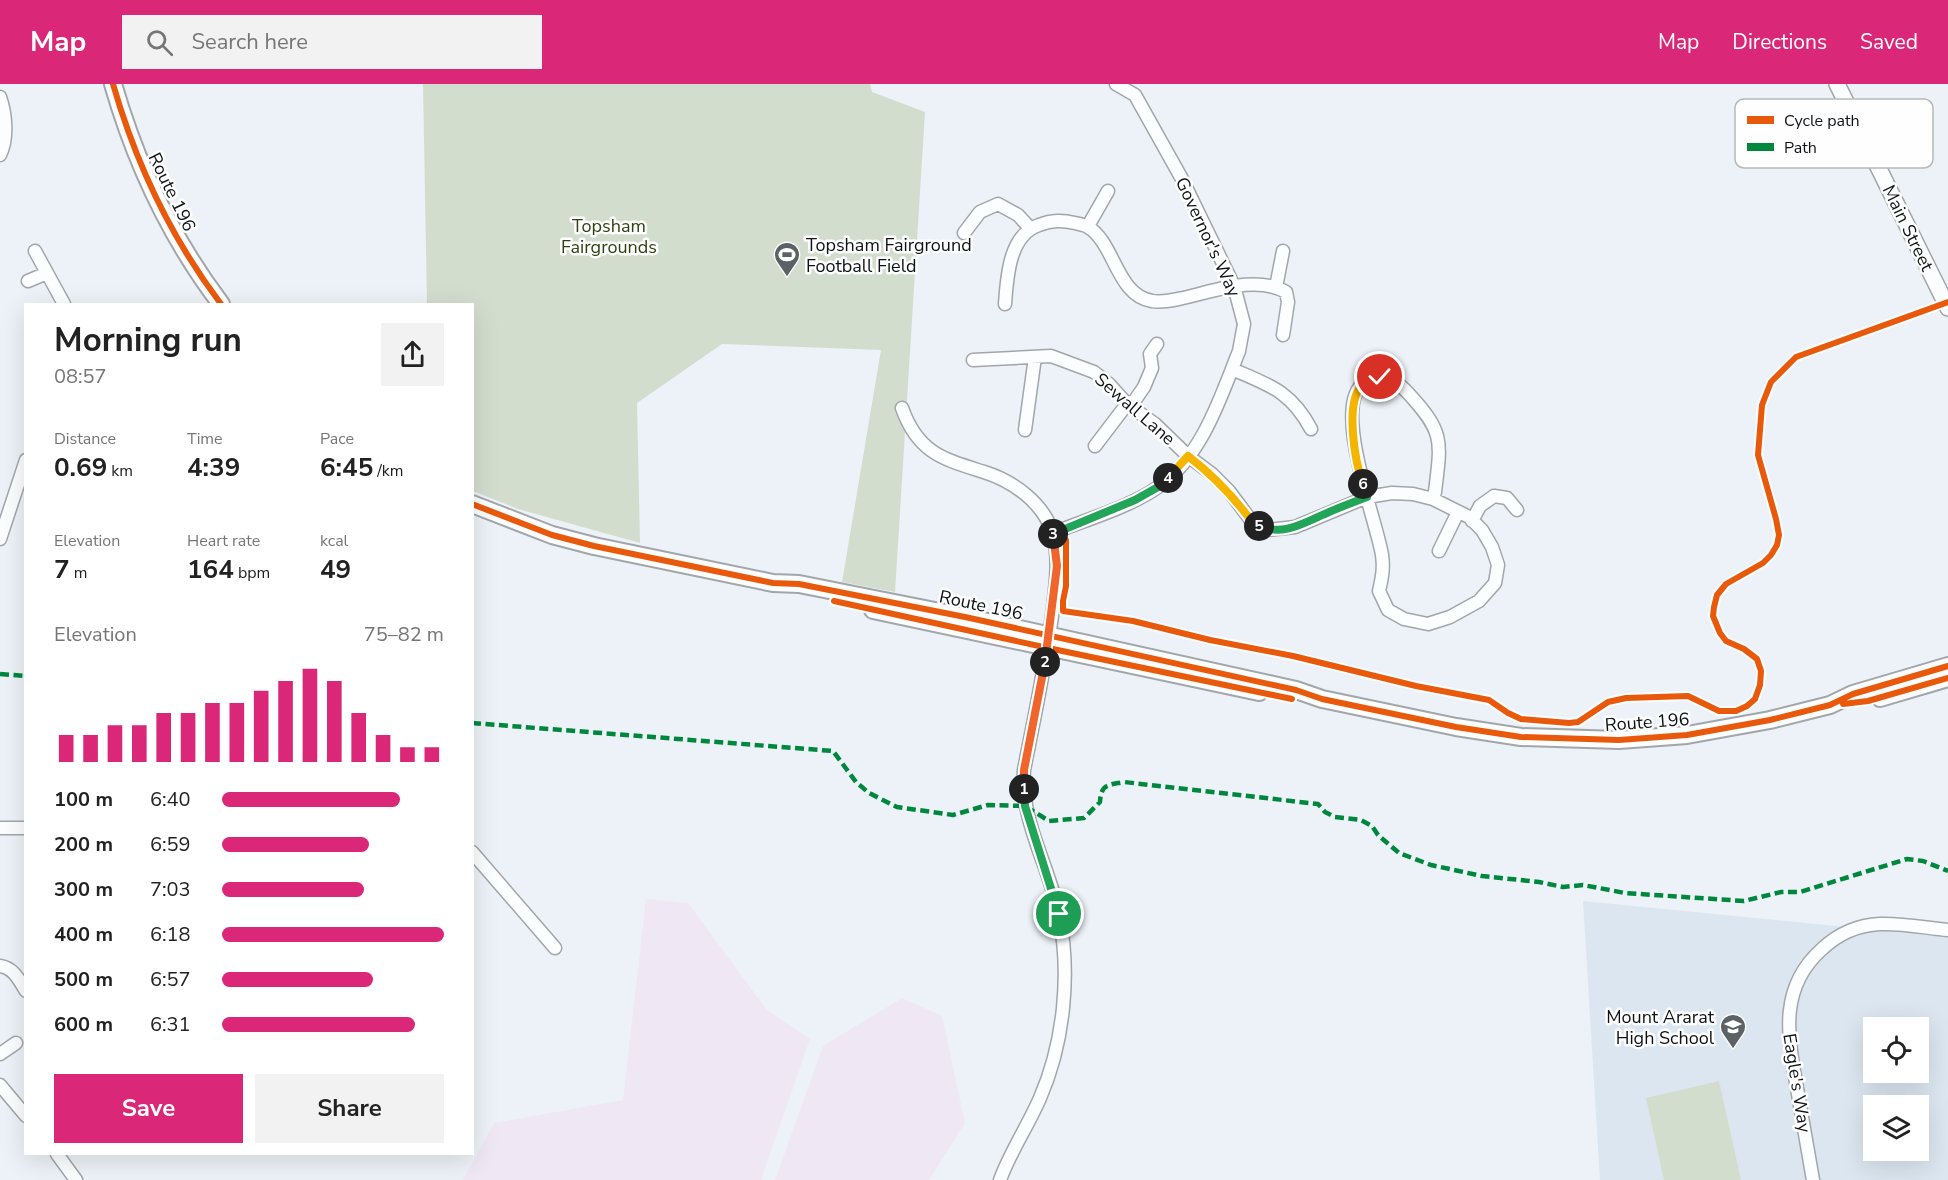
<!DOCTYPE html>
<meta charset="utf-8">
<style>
body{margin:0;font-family:"Nunito Sans",sans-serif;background:#f2f2f2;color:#222;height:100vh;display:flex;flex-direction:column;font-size:22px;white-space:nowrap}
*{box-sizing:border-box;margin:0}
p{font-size:20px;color:#767676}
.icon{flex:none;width:33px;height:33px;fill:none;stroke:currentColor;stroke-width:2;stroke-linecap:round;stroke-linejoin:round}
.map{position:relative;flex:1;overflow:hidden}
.drawer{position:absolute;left:24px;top:219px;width:450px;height:852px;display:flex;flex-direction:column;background:#fff;border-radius:0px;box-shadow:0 6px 24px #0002}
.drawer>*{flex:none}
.fabs{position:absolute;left:1863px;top:933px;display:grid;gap:12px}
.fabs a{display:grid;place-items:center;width:66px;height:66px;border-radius:0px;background:#fff;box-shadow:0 6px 24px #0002;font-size:30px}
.pin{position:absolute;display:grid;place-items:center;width:51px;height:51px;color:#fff;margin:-26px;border:3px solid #fff;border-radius:50%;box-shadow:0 2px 6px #0007}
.km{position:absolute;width:30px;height:30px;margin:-15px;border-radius:50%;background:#222;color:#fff;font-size:16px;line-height:30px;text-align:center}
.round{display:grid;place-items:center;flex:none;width:63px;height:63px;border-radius:0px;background:#f2f2f2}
.head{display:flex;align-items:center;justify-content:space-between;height:102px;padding:0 30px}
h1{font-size:33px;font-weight:700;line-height:45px}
.metrics{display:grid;grid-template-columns:repeat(3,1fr);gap:9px;height:102px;padding:6px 30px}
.metrics div{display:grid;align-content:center}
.metrics b{font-size:26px;font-weight:700}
.metrics small{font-size:16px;font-weight:400}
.metrics p{font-size:16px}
.chart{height:168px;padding:12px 30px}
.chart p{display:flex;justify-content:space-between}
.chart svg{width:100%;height:108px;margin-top:6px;stroke:#db2777;stroke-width:6}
.primary-button{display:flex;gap:12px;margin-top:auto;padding:12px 30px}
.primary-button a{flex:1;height:69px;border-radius:0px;background:#db2777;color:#fff;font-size:24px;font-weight:700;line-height:69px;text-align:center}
.primary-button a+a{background:#f2f2f2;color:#222}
ul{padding:0 30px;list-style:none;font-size:20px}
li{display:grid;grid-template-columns:96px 72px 1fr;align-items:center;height:45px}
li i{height:15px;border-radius:8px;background:#db2777}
header{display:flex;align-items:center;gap:36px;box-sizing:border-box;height:84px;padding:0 30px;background:#db2777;color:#fff}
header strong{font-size:28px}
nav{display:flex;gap:33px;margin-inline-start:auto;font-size:21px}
.search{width:420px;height:54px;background:#f2f2f2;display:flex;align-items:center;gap:15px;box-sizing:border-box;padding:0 21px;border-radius:0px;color:#767676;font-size:22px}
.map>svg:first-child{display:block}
.commercial{fill:#efe8f4}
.built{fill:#dbe6f0;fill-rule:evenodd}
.green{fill:#d3ddce}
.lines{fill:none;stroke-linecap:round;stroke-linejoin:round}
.minor-casing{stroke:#a2a6aa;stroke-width:15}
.major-casing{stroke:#a2a6aa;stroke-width:18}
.highway-casing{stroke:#a2a6aa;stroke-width:20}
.minor{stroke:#fcfdfe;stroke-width:12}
.major{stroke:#fcfdfe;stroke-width:15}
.highway{stroke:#fcfdfe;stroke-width:16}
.quiet{stroke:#00873e;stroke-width:4.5;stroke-dasharray:9 4.5;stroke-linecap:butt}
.cycleway-casing{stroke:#fefefe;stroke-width:10}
.cycleway{stroke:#e8590c;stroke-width:6}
.split-1-casing{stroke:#fff;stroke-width:12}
.split-2-casing{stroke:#fff;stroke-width:12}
.split-3-casing{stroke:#fff;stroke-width:12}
.split-4-casing{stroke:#fff;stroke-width:12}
.split-5-casing{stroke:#fff;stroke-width:12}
.split-6-casing{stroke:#fff;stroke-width:12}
.split-7-casing{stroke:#fff;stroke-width:12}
.split-1{stroke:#22a559;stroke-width:8}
.split-2{stroke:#f0652b;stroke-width:8}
.split-3{stroke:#f0652b;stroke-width:8}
.split-4{stroke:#22a559;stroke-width:8}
.split-5{stroke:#f5b400;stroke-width:8}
.split-6{stroke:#22a559;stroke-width:8}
.split-7{stroke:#f5b400;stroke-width:8}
.labels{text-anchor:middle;stroke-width:5;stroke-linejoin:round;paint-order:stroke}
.street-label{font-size:18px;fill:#0f1316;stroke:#fefefe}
.park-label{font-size:18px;fill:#314211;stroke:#fefefe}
.poi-label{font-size:18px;fill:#0f1316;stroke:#fefefe;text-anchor:start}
.key{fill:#fefefe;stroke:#b6b8b8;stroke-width:1.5}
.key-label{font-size:16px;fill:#0f1316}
</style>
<header>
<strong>Map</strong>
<div class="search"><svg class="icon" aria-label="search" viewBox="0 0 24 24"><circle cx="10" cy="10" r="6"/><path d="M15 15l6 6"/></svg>Search here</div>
<nav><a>Map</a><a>Directions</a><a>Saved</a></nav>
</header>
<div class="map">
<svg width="1948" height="1096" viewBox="0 0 1948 1096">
<rect width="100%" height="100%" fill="#ecf2f7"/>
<!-- commercial -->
<path class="commercial" d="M646 815 688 819 767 926 810 955 761 1096H463L494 1039 623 1016Z
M902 914 942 932 965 1039 929 1096H775L823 962Z"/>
<!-- built -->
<path class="built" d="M1583 817 1948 853V1096H1600ZM1874 944H1918V988H1874ZM1874 1022H1918V1066H1874Z"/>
<!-- green -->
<path class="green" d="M423 0H870L872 8 925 28 895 508 842 498 881 266 722 260 637 319 640 459 518 425 473 407 472 220H427Z
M1719 997 1741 1096H1664L1646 1014Z"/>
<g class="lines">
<defs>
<path id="minor" d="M0 13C6 30 8 55 0 71
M1088 142 1108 107
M964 149 980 128 998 120 1018 131 1030 144
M35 167 64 220
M28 197 47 189
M1276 203 1283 167
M1005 220C1007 193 1009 151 1039 141 1052 136 1062 136 1075 139 1079 140 1085 141 1088 143 1115 159 1116 211 1152 217 1162 219 1174 216 1183 214 1215 207 1256 191 1286 208L1288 218 1283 251
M973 276 1051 272 1094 288 1109 300 1127 320 1155 340 1188 372 1212 390 1229 407 1253 439 1267 446 1295 443 1367 413 1392 409 1413 410 1433 415 1469 433 1482 446 1492 463 1498 481 1495 499 1479 517 1450 533 1428 540 1404 535 1388 526 1379 507C1382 494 1384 484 1382 471 1377 438 1331 321 1364 299 1367 297 1373 295 1377 294 1389 291 1400 300 1408 309 1445 349 1441 357 1435 408L1433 415
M1232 285C1269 301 1291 307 1311 345
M902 324C918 369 943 375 984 388 1013 397 1044 419 1053 450 1060 477 1055 505 1052 532 1045 584 1034 635 1024 686 1020 737 1049 781 1059 831 1071 890 1064 959 1040 1014 1028 1042 1010 1068 1000 1096
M1025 346 1035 273
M1095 362 1127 320 1135 316 1144 303 1152 284 1150 270 1157 260
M1472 437 1480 422 1494 412 1507 414 1517 426
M1053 449C1085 436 1130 423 1158 403 1202 372 1220 315 1239 267L1244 240 1234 202 1182 95 1135 11 1116 0
M0 455 26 376
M1439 467 1458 428
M0 744H26
M472 768 555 864
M0 882C14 884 19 896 26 907
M0 970 16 959
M0 1001 26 1032
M57 1070 76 1096
M1813 1096C1808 1067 1803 1039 1798 1010 1789 957 1776 906 1822 865 1838 850 1858 841 1880 840 1902 839 1926 844 1948 846"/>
<path id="major" d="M1837 0 1948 224"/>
<path id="highway" d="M113 0C136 80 171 154 221 220
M472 420 552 451 594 462 773 499 799 500 965 533 1296 606 1322 615 1456 643 1521 653 1619 656 1687 651 1770 636 1830 621 1853 610 1948 582
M873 526 1259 608
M1880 614 1948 594"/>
</defs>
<!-- minor casing -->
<use href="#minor" class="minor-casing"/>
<!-- major casing -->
<use href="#major" class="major-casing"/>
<!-- highway casing -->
<use href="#highway" class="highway-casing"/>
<!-- minor -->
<use href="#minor" class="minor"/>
<!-- major -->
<use href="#major" class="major"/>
<!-- highway -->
<use href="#highway" class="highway"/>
<!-- quiet -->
<path class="quiet" d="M0 590 26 592
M472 639 833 667 856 698 869 709 897 723 953 731 988 721 1025 722 1049 737 1084 734 1100 718C1101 699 1109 701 1124 698L1318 720 1325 728 1335 733 1361 736 1372 742 1378 751 1399 769 1431 781 1482 792 1539 798 1563 803 1583 801 1625 809 1744 817 1781 808H1800L1907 775 1923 777 1948 787"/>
<defs>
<path id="cycleway" d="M113 0C136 80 171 154 221 220
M472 420 552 451 594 462 773 499 799 500 965 533 1296 606 1322 615 1456 643 1521 653 1619 656 1687 651 1770 636 1830 621 1853 610 1948 582
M834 517 1048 564 1292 615
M1048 564 1057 482 1054 459 1066 456V502L1063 517V527L1133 537 1210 556 1293 572 1416 602 1489 616 1508 629 1521 635 1569 639 1578 638 1608 618 1626 614 1688 612 1719 627H1736L1747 622 1755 615 1760 601 1761 587 1757 575 1744 565 1726 557 1720 549 1713 532 1714 523 1717 511 1726 500 1763 479 1771 471 1777 461 1779 451 1776 435 1758 371 1762 321 1771 298 1796 273 1948 218
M1843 620 1868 617 1948 594"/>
</defs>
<!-- cycleway casing -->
<use href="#cycleway" class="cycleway-casing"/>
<!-- cycleway -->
<use href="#cycleway" class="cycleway"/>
</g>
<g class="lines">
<defs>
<path id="split-1" d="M1024 705 1025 722 1059 830"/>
<path id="split-2" d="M1024 705V686L1045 578"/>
<path id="split-3" d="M1045 578 1057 482 1053 450"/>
<path id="split-4" d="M1053 450 1135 416 1158 403 1168 394"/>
<path id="split-5" d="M1168 394 1188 372C1214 392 1234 413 1253 439L1259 442"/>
<path id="split-6" d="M1259 442C1283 453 1305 438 1327 429 1340 423 1354 418 1367 413L1363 400"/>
<path id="split-7" d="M1363 400C1355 378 1344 317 1363 300 1366 296 1375 295 1380 293"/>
</defs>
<!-- split-1 casing -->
<use href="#split-1" class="split-1-casing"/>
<!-- split-2 casing -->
<use href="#split-2" class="split-2-casing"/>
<!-- split-3 casing -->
<use href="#split-3" class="split-3-casing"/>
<!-- split-4 casing -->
<use href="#split-4" class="split-4-casing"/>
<!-- split-5 casing -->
<use href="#split-5" class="split-5-casing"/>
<!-- split-6 casing -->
<use href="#split-6" class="split-6-casing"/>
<!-- split-7 casing -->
<use href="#split-7" class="split-7-casing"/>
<!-- split-1 -->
<use href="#split-1" class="split-1"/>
<!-- split-2 -->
<use href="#split-2" class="split-2"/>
<!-- split-3 -->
<use href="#split-3" class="split-3"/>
<!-- split-4 -->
<use href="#split-4" class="split-4"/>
<!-- split-5 -->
<use href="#split-5" class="split-5"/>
<!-- split-6 -->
<use href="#split-6" class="split-6"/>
<!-- split-7 -->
<use href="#split-7" class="split-7"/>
</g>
<!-- icons -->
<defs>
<symbol id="stadium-pin" viewBox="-11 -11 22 30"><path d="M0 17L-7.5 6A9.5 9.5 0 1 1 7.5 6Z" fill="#5c6165" stroke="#fefefe"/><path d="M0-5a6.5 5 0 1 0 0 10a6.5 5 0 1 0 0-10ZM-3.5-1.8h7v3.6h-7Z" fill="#fff"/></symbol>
<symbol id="school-pin" viewBox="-11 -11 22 30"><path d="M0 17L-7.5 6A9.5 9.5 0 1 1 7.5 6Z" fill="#5c6165" stroke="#fefefe"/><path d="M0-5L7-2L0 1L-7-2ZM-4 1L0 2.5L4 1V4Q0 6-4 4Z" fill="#fff"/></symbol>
</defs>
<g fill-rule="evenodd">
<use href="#stadium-pin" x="772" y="156" width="30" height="40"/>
<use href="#school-pin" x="1718" y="928" width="30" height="40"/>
</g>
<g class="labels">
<!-- street labels -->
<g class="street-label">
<text transform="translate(172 108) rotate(64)" y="6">Route 196</text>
<text transform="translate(1908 144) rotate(64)" y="6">Main Street</text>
<text transform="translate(1208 153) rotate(65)" y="6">Governor's Way</text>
<text transform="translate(1135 325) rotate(41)" y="6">Sewall Lane</text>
<text transform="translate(981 521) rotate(12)" y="6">Route 196</text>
<text transform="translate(1647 638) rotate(-4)" y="6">Route 196</text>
<text transform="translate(1797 999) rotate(81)" y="6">Eagle's Way</text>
</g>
<!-- park labels -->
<g class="park-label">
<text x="609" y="148">Topsham<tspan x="609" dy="21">Fairgrounds</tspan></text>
</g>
<!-- poi labels -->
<g class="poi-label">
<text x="806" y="167">Topsham Fairground<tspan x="806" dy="21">Football Field</tspan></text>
<text x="1714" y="939" text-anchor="end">Mount Ararat<tspan x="1714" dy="21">High School</tspan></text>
</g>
</g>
<!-- legend -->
<rect x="1735" y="15" width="198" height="69" rx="9" class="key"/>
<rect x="1747" y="32" width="27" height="8" fill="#e8590c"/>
<rect x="1747" y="59" width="27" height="8" fill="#00873e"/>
<g class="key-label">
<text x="1784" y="42">Cycle path</text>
<text x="1784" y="69">Path</text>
</g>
</svg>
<div class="fabs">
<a><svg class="icon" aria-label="locate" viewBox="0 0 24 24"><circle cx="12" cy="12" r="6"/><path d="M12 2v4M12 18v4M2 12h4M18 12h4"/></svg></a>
<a><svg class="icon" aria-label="layers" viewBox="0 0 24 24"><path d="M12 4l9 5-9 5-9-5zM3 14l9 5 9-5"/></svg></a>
</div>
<div class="pin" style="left:1059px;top:830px;background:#1e9e55"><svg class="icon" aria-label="arrive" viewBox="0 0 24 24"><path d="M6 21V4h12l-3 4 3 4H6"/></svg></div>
<div class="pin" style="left:1380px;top:293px;background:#d93025"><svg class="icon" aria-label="check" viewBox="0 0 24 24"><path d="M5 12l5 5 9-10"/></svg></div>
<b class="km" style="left:1024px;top:705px">1</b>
<b class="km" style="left:1045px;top:578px">2</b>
<b class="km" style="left:1053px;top:450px">3</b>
<b class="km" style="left:1168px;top:394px">4</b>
<b class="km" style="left:1259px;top:442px">5</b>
<b class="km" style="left:1363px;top:400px">6</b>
<section class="drawer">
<div class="head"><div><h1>Morning run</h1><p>08:57</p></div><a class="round"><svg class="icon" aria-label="share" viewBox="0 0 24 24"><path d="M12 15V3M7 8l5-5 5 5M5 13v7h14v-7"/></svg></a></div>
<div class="metrics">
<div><p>Distance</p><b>0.69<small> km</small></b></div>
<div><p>Time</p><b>4:39</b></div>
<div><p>Pace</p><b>6:45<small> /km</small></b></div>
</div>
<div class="metrics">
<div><p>Elevation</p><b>7<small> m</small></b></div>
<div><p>Heart rate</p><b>164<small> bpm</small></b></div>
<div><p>kcal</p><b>49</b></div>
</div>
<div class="chart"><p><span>Elevation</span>75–82 m</p>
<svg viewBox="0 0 160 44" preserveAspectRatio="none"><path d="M5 44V33M15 44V33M25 44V29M35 44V29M45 44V24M55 44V24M65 44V20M75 44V20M85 44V15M95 44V11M105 44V6M115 44V11M125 44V24M135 44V33M145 44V38M155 44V38"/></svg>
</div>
<ul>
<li><b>100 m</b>6:40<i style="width:80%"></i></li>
<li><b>200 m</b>6:59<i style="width:66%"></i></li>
<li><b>300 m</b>7:03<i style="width:64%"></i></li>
<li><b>400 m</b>6:18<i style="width:100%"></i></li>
<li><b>500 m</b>6:57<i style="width:68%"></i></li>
<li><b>600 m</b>6:31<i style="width:87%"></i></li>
</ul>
<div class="primary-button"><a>Save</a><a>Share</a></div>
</section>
</div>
